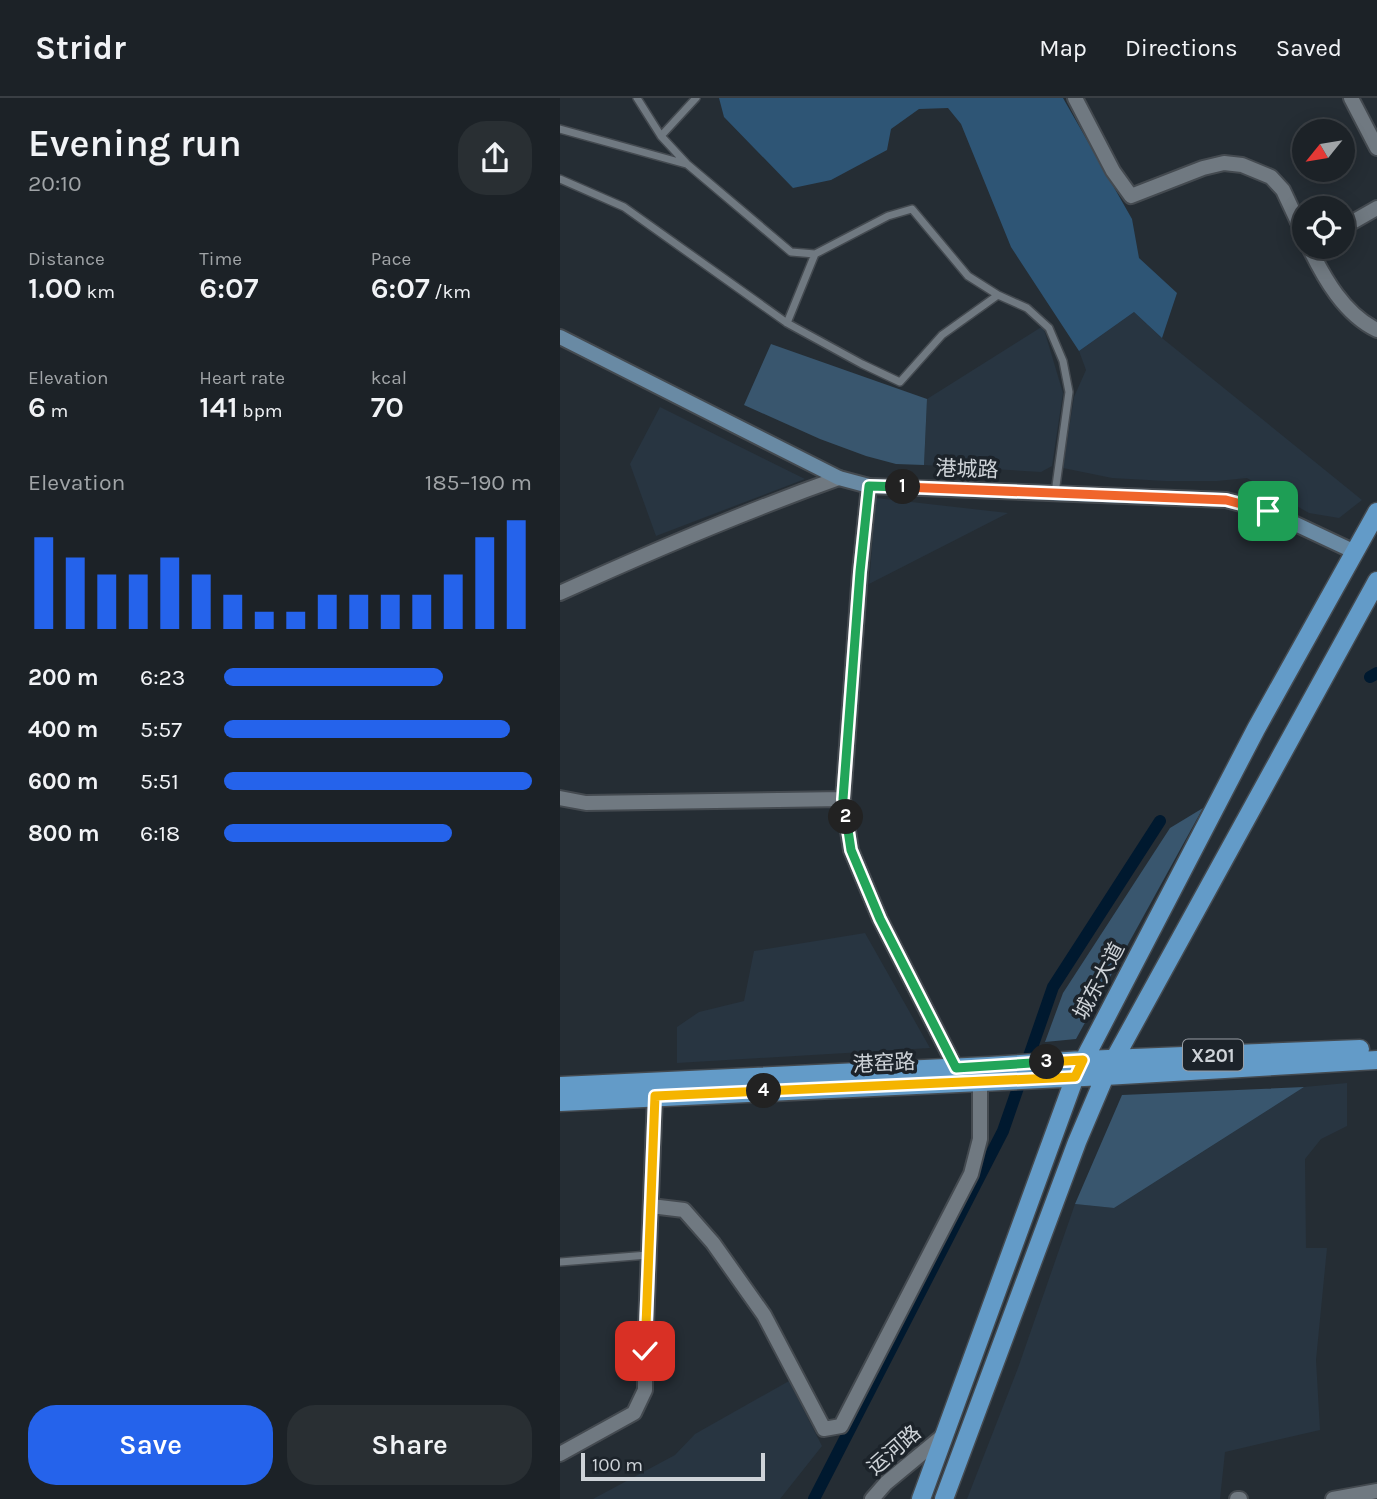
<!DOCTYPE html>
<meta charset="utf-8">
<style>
body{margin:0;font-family:Karla,"Noto Sans SC",sans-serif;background:#292f33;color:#f1f3f6;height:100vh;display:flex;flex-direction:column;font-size:26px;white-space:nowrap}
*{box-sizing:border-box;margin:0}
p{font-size:23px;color:#a0a4a7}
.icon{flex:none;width:38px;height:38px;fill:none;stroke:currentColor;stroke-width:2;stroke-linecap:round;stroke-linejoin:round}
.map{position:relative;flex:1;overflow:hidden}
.sheet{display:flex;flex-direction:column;background:#1c2227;width:560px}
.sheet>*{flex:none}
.needle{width:46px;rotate:240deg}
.buttons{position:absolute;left:732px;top:21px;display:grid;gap:14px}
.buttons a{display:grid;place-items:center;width:63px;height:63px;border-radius:50%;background:#1c2227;box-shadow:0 4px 18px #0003,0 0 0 2px #3a3f44;font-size:35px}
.scale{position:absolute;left:21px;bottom:18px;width:184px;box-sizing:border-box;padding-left:7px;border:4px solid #ced3d8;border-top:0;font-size:19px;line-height:24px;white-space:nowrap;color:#ced3d8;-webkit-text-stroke:5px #1c232a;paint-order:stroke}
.pin{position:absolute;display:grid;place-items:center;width:60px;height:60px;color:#fff;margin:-30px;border-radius:14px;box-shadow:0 4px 10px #0006}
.km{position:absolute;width:35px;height:35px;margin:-18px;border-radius:50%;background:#222;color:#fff;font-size:19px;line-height:35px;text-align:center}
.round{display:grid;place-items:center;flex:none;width:74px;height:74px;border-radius:28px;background:#292f33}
.summary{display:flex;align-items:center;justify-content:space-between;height:119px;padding:0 28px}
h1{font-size:38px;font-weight:600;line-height:52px}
.figures{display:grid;grid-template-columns:repeat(3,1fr);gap:10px;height:119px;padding:7px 28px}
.figures div{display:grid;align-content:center}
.figures b{font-size:30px;font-weight:600}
.figures small{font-size:19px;font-weight:400}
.figures p{font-size:19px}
.chart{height:196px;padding:14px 28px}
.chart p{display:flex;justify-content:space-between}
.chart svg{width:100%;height:126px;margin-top:7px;stroke:#2563eb;stroke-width:6}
.action{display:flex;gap:14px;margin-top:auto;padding:14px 28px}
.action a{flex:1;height:80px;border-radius:28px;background:#2563eb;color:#fff;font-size:28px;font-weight:600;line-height:80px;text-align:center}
.action a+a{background:#292f33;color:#f1f3f6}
ul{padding:0 28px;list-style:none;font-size:23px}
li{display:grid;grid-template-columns:112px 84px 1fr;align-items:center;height:52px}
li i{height:18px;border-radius:9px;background:#2563eb}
header{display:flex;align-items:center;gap:42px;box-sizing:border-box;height:98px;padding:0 35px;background:#1c2227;border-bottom:2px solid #3a3f44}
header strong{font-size:33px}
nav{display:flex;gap:38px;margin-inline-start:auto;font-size:24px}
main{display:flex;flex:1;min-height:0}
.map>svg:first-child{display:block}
.built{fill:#283541}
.green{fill:#39566e}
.forest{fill:#2e5575}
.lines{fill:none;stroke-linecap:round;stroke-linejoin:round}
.canal{stroke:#00192f;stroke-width:12}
.lane-casing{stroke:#444a50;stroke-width:10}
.street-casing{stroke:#444a50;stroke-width:18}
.secondary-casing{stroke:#444a50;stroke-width:18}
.primary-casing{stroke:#444a50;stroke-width:21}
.lane{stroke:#707981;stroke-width:7}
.street{stroke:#707981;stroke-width:14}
.secondary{stroke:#698aa4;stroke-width:14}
.primary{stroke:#639bc8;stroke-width:18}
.split-1-casing{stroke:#fff;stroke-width:14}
.split-2-casing{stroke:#fff;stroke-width:14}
.split-3-casing{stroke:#fff;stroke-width:14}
.split-4-casing{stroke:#fff;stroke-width:14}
.split-5-casing{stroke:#fff;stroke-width:14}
.split-1{stroke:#f0652b;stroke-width:9}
.split-2{stroke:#22a559;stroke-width:9}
.split-3{stroke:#22a559;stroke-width:9}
.split-4{stroke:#f5b400;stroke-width:9}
.split-5{stroke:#f5b400;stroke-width:9}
.labels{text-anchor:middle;stroke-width:7;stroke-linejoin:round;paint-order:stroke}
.shield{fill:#1c232a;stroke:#999ea4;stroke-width:2}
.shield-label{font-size:19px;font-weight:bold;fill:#ced3d8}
.street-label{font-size:21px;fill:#ced3d8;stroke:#1c232a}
</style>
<header>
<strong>Stridr</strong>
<nav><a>Map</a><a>Directions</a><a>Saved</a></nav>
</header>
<main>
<section class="sheet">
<div class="summary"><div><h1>Evening run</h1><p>20:10</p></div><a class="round"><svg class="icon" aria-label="share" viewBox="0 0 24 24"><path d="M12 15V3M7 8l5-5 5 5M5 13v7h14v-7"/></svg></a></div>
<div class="figures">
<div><p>Distance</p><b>1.00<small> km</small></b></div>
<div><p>Time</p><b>6:07</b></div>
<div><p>Pace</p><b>6:07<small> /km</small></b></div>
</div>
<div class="figures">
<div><p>Elevation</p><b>6<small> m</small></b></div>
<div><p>Heart rate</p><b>141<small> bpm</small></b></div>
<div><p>kcal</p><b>70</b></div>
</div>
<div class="chart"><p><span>Elevation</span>185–190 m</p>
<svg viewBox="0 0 160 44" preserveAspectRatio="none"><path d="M5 44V12M15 44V19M25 44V25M35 44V25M45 44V19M55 44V25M65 44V32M75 44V38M85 44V38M95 44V32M105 44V32M115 44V32M125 44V32M135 44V25M145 44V12M155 44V6"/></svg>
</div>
<ul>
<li><b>200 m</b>6:23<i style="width:71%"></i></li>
<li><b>400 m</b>5:57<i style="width:93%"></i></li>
<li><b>600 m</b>5:51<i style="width:100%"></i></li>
<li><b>800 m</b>6:18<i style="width:74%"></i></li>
</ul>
<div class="action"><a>Save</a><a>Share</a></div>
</section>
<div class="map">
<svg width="817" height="1401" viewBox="0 0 817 1401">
<rect width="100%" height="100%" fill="#252d34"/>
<!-- built -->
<path class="built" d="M574 214 602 240 802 402 779 420 749 415 687 380 657 383H606L552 380 503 370 514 299 526 272 519 253Z
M483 228 503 295 492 368 481 374 364 367 367 301Z
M100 309 245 381 96 438 70 366Z
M316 400 448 415 309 486Z
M305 835 370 950 117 965V929L139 914 184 903 194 853Z
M787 985V1028L761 1041 745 1061 746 1150H767L756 1262 760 1332 665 1354 660 1401H407L458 1270 515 1106 554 1110 744 989Z
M229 1283 262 1348 220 1401H33L115 1357 135 1336Z"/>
<!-- green -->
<path class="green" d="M211 246 367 301 364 367 336 366 306 358 260 341 184 307Z
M643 710 516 941 485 944 503 895 610 730Z
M744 989 554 1110 515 1106 562 997Z"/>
<!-- forest -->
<path class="forest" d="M159 0H503L572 121 579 160 617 195 602 240 574 214 519 253 451 149 401 26 388 10 359 11 331 31 327 52 271 82 233 90 164 19Z"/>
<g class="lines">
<!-- canal -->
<path class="canal" d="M810 579 817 575
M254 1401 443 1033 493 889 600 723"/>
<defs>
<path id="lane" d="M77 0 101 38 127 66 231 154 255 156 328 118 352 111 408 178 438 197 467 210 489 230 503 263 509 294 495 395
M0 31 126 66
M101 38 136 0
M0 81 64 109 227 225 302 266 340 284 382 237 438 197
M227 225 255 156
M0 1164 88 1157"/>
<path id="street" d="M515 0 553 73 571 98 643 70 664 65 682 67 711 79 723 92 744 137
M791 0 817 50
M782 130 817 110
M749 149C764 180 784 216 817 232
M309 388 300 474 283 701 291 752 320 821 396 970
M0 495C92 453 184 414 279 380
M0 700 26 705 283 701
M91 1108 124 1112 153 1145 204 1217 264 1331 281 1328 411 1076 420 1041V984
M0 1356 74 1315 85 1292V1253L95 998
M312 1401 326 1385 384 1337
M677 1401H680
M773 1401 817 1393"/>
<path id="secondary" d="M0 239 279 380 309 388 666 402 708 413 795 454"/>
<path id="primary" d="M0 988 429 968 523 962 800 951
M0 1004 545 978 817 962
M361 1401 515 979 696 631 817 414
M384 1401 517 1044 545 978 817 483"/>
</defs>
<!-- lane casing -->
<use href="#lane" class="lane-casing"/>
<!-- street casing -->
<use href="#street" class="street-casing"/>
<!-- secondary casing -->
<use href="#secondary" class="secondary-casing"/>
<!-- primary casing -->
<use href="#primary" class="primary-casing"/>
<!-- lane -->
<use href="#lane" class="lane"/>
<!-- street -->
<use href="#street" class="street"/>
<!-- secondary -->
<use href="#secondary" class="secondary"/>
<!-- primary -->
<use href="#primary" class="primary"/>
</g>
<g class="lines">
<defs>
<path id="split-1" d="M343 389 666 402 708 413"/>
<path id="split-2" d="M286 719 283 701 300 474 309 388 343 389"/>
<path id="split-3" d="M286 719 291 752 320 821 396 970 487 964"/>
<path id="split-4" d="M204 993 515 979 523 962 487 964"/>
<path id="split-5" d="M85 1253 95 998 204 993"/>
</defs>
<!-- split-1 casing -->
<use href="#split-1" class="split-1-casing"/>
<!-- split-2 casing -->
<use href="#split-2" class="split-2-casing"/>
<!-- split-3 casing -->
<use href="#split-3" class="split-3-casing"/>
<!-- split-4 casing -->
<use href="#split-4" class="split-4-casing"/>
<!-- split-5 casing -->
<use href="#split-5" class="split-5-casing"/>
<!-- split-1 -->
<use href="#split-1" class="split-1"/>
<!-- split-2 -->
<use href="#split-2" class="split-2"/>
<!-- split-3 -->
<use href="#split-3" class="split-3"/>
<!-- split-4 -->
<use href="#split-4" class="split-4"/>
<!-- split-5 -->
<use href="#split-5" class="split-5"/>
</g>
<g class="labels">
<!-- shield labels -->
<rect class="shield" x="623" y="941.5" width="60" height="31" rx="5"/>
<g class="shield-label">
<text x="653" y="964">X201</text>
</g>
<!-- street labels -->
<g class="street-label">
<text transform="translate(407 371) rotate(2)" y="7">港城路</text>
<text transform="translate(539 883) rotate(-62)" y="7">城东大道</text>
<text transform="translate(324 965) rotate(-3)" y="7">港窑路</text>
<text transform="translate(334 1352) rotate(-41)" y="7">运河路</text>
</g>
</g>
</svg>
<div class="buttons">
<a><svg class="needle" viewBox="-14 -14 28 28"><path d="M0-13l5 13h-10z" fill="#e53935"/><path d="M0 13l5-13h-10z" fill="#a0a4a7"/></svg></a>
<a><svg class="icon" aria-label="locate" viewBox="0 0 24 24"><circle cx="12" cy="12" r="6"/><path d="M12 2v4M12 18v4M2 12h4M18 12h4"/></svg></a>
</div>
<div class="scale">100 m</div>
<div class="pin" style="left:708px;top:413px;background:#1e9e55"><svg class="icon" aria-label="arrive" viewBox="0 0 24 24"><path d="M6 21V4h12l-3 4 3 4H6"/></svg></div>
<div class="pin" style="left:85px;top:1253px;background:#d93025"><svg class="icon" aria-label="check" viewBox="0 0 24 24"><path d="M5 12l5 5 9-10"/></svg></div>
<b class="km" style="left:343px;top:389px">1</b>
<b class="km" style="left:286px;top:719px">2</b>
<b class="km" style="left:487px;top:964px">3</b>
<b class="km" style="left:204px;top:993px">4</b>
</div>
</main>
